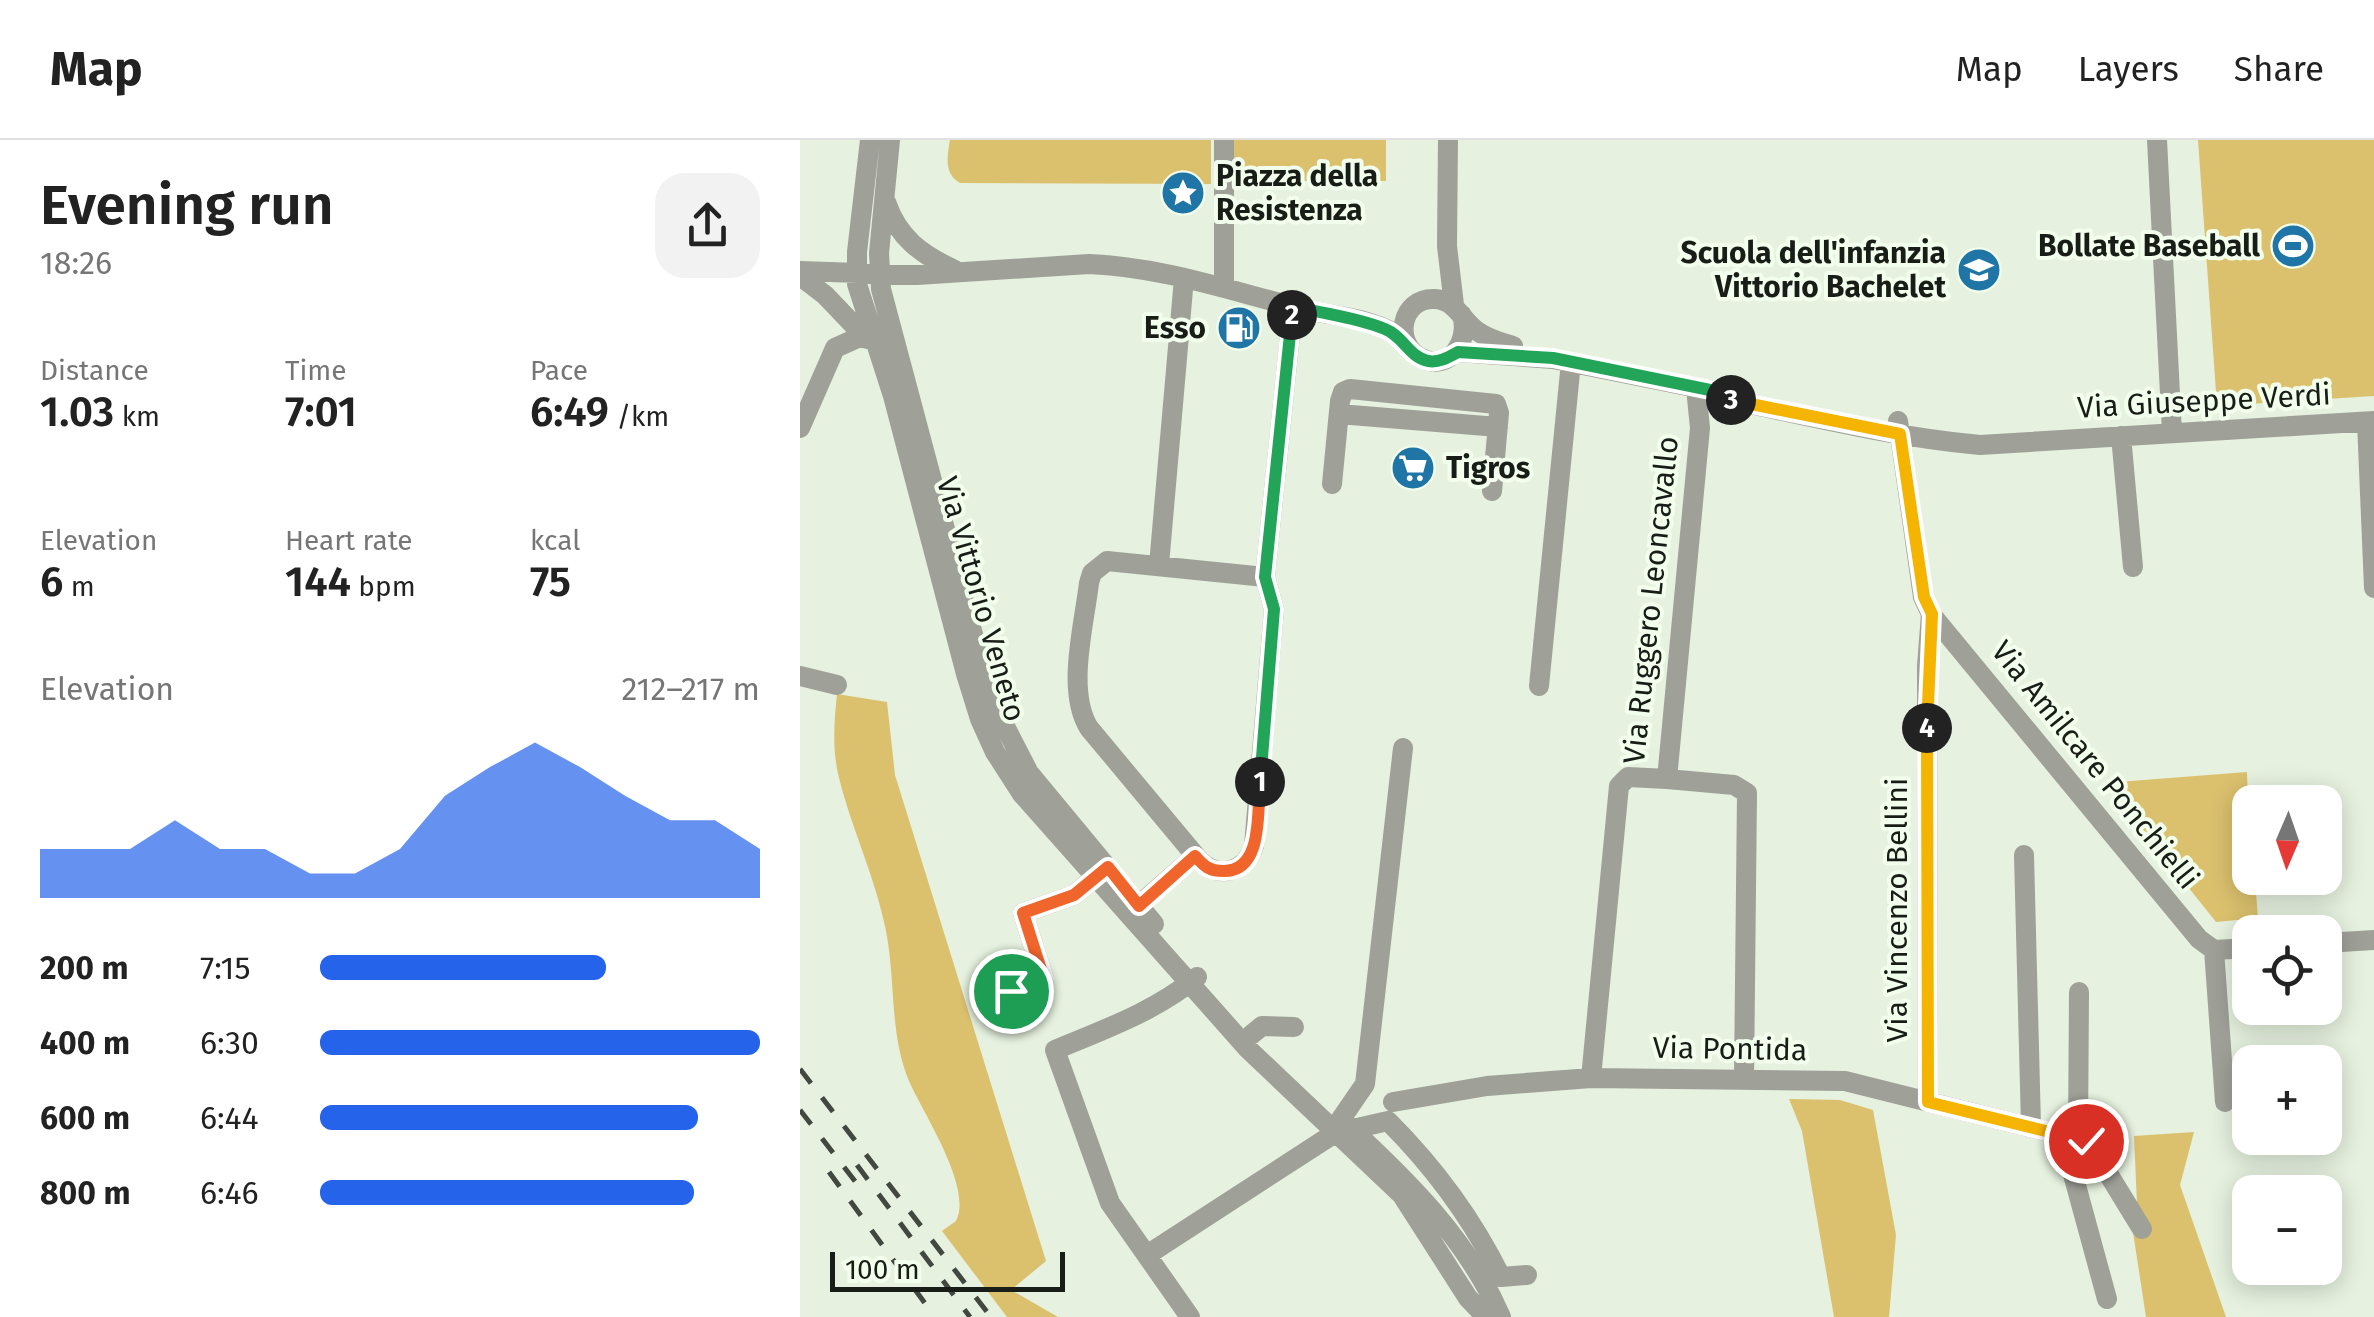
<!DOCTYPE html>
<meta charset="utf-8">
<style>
body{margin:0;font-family:"Fira Sans",sans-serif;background:#f2f2f2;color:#222;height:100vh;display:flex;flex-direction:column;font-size:38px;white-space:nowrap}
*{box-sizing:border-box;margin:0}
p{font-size:32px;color:#767676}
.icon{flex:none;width:55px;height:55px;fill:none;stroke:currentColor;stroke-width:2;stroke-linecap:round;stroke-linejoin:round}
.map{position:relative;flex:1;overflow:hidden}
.side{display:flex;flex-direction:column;background:#fff;width:800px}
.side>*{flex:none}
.needle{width:65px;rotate:182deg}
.controls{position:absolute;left:1432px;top:645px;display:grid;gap:20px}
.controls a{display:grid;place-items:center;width:110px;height:110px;border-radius:20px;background:#fff;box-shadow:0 5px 25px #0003;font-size:50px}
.scale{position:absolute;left:30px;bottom:25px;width:235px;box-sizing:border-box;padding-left:10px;border:5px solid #191d17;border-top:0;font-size:28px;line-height:35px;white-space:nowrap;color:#191d17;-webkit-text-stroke:8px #f3ffed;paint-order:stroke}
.pin{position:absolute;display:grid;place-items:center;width:85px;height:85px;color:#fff;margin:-42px;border:5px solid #fff;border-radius:50%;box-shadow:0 2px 10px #0007}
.km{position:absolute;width:50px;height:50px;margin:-25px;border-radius:50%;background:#222;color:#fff;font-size:28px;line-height:50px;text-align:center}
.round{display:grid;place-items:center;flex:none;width:105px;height:105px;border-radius:30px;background:#f2f2f2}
.headline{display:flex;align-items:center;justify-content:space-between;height:170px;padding:0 40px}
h1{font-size:55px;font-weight:600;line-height:75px}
.stats{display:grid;grid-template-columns:repeat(3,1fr);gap:15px;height:170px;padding:10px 40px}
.stats div{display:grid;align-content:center}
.stats b{font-size:42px;font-weight:600}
.stats small{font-size:28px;font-weight:400}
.stats p{font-size:28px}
.chart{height:280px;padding:20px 40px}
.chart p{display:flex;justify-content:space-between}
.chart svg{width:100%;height:180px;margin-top:10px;fill:#2563eb;opacity:.7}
ul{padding:0 40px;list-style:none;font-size:32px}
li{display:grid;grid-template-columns:160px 120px 1fr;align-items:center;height:75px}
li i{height:25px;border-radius:12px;background:#2563eb}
header{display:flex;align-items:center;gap:60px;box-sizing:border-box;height:140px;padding:0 50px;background:#fff;border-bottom:2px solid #e0e0e0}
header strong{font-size:48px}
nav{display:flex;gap:55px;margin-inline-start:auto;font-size:35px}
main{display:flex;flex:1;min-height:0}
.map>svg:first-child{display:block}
.green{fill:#dbc16e}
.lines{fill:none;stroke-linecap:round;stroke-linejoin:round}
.minor{stroke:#9fa098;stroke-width:20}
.rail{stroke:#42473f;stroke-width:5;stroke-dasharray:18 18;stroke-linecap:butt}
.split-1-casing{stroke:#fff;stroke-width:20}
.split-2-casing{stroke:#fff;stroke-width:20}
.split-3-casing{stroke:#fff;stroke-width:20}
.split-4-casing{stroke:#fff;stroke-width:20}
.split-5-casing{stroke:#fff;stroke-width:20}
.split-1{stroke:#f0652b;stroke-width:12}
.split-2{stroke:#22a559;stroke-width:12}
.split-3{stroke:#22a559;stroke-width:12}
.split-4{stroke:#f5b400;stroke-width:12}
.split-5{stroke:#f5b400;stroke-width:12}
.labels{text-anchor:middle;stroke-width:8;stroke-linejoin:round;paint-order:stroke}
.poi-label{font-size:30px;font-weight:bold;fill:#191d17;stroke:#f3ffed;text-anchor:end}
.street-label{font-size:30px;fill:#191d17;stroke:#f3ffed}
</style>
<header>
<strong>Map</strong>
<nav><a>Map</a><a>Layers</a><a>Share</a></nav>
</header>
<main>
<section class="side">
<div class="headline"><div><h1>Evening run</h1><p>18:26</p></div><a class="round"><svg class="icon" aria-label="share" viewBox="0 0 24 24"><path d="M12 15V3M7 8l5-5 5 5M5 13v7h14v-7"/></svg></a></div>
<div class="stats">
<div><p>Distance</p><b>1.03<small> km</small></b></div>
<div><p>Time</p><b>7:01</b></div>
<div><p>Pace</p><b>6:49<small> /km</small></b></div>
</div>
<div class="stats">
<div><p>Elevation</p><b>6<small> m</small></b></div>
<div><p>Heart rate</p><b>144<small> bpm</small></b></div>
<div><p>kcal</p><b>75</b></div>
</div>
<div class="chart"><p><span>Elevation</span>212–217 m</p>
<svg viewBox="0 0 160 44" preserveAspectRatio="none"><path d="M0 44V32L10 32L20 32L30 25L40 32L50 32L60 38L70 38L80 32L90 19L100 12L110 6L120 12L130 19L140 25L150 25L160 32V44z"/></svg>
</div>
<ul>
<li><b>200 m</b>7:15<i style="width:65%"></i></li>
<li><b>400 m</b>6:30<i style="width:100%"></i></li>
<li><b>600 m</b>6:44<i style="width:86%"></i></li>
<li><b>800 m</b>6:46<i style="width:85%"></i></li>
</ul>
</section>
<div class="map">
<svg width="1574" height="1177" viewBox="0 0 1574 1177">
<rect width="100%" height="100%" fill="#e6f1df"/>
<!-- green -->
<path class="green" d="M150 0H411V44L160 43C144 34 147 17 150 0Z
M434 0H586V41H434Z
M1398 0H1574V256L1417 266Z
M37 554 87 562 95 635 246 1121 211 1150 258 1177H207L142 1091 156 1081C173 1048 124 975 109 941 89 893 96 842 86 791 76 739 52 690 39 638 32 610 34 582 37 554Z
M1447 632 1450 738H1455L1458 778 1416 782 1305 643Z
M989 959 1040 960 1073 970 1096 1095 1089 1177H1034L1002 991Z
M1394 992 1380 1045 1426 1177H1346L1329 1066 1337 1064 1334 996Z"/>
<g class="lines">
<!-- minor -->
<path class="minor" d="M70 0 57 112V144L93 256 166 534 180 579 195 612 222 654 448 909 602 1055 668 1158 686 1177
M90 0 79 113 81 149 182 528 196 569 229 633 354 784
M648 0 647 106 654 165
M1357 0 1372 293
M86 62C98 98 122 115 155 130
M0 131 117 135 289 124C365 127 436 153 508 170 539 177 578 179 603 199
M0 136 25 155 67 199
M424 147V0
M662 175C670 200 650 233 621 218 592 203 601 157 635 159 656 160 662 181 677 191 688 199 700 202 713 206
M658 212 753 219 907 250
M910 250 922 258C1007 276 1093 297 1180 305L1574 281
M539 274 698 287
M1098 281 1123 457 1131 474 1127 526 1128 962
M1567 282 1574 448
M0 288 35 208 73 191
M1321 296 1333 427
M532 344 540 261 543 252 550 249 696 264 699 273 692 351
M307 421 465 437 474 469 454 706C445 732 419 740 399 720L289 588C266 551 284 486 289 443L292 433Z
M359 425 384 138
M465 437 493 166
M1131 474 1399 799 1414 810
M0 536 37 545
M739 546 771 222
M867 639 934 645 947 653 944 939
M1224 715 1231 986
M339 765 395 716
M1525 803 1574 800
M1414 810 1425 962
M1414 810 1450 808
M211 851 244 839 223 773 274 755 306 728
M451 895 462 886 494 887
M791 938 819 646 828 637 867 639 900 288 896 248
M593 962 687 946 791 938 1045 941 1285 1001 1290 1004 1342 1089
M543 981C605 1038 667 1098 701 1177
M536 991 541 979 565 944 603 608
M1262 994 1307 1159
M1278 998 1279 852
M347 1115 535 993 588 981C635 1028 672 1078 701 1137L727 1135
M390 1177 310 1063 255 910C305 889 354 872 397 837"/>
<!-- rail -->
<path class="rail" d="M0 929 191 1177
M0 970 58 1045
M57 1025 170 1177
M29 1032 135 1177"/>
</g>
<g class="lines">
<defs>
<path id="split-1" d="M211 851 244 839 223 773 274 755 308 727 339 766 395 716C404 726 409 731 423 731 464 732 457 670 460 642"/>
<path id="split-2" d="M460 642 474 469 465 437 492 175"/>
<path id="split-3" d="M492 175 493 166C523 174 556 177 585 189 603 196 609 217 628 221 639 223 649 217 658 212L753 218 910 250 931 260"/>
<path id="split-4" d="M931 260 1100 294 1124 457 1132 474 1127 588"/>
<path id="split-5" d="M1127 588 1128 962 1286 1001"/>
</defs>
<!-- split-1 casing -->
<use href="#split-1" class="split-1-casing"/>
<!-- split-2 casing -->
<use href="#split-2" class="split-2-casing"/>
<!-- split-3 casing -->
<use href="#split-3" class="split-3-casing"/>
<!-- split-4 casing -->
<use href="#split-4" class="split-4-casing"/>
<!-- split-5 casing -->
<use href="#split-5" class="split-5-casing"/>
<!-- split-1 -->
<use href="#split-1" class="split-1"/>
<!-- split-2 -->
<use href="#split-2" class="split-2"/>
<!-- split-3 -->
<use href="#split-3" class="split-3"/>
<!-- split-4 -->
<use href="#split-4" class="split-4"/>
<!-- split-5 -->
<use href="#split-5" class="split-5"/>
</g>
<!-- icons -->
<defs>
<symbol id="sight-disc" viewBox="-11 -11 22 22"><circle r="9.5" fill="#1f75a5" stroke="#f3ffed"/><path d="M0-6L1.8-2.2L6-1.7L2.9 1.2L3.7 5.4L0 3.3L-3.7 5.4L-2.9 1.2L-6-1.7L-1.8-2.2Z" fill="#fff"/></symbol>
<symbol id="stadium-disc" viewBox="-11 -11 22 22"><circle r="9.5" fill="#1f75a5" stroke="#f3ffed"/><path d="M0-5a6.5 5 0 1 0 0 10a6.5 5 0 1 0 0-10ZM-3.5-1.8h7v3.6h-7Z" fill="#fff"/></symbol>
<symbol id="school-disc" viewBox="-11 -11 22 22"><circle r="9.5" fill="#1f75a5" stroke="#f3ffed"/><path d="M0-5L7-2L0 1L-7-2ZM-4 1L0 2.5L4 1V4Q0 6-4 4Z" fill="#fff"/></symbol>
<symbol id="fuel-disc" viewBox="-11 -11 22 22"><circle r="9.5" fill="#1f75a5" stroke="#f3ffed"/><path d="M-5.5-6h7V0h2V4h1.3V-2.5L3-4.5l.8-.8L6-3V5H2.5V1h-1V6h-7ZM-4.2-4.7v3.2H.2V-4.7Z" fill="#fff"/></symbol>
<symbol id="supermarket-disc" viewBox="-11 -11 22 22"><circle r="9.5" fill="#1f75a5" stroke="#f3ffed"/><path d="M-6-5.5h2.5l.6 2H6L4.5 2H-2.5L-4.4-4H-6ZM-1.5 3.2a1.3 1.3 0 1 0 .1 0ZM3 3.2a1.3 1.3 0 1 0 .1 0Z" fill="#fff"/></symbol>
</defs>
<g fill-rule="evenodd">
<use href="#sight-disc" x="358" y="28" width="50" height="50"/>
<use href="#stadium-disc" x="1468" y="81" width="50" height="50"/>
<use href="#school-disc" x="1154" y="105" width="50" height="50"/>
<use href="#fuel-disc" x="414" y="163" width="50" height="50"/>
<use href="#supermarket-disc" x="588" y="303" width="50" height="50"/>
</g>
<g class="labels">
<!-- poi labels -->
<g class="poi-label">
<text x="416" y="46" text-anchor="start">Piazza della<tspan x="416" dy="34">Resistenza</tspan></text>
<text x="1460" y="116">Bollate Baseball</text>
<text x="1146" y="123">Scuola dell'infanzia<tspan x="1146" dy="34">Vittorio Bachelet</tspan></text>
<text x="406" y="198">Esso</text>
<text x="646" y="338" text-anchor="start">Tigros</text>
</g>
<!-- street labels -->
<g class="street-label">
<text transform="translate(1404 261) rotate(-3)" y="10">Via Giuseppe Verdi</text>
<text transform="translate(181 459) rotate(74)" y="10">Via Vittorio Veneto</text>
<text transform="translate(851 460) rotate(-84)" y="10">Via Ruggero Leoncavallo</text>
<text transform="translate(1295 625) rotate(51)" y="10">Via Amilcare Ponchielli</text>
<text transform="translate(1097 770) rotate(-90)" y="10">Via Vincenzo Bellini</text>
<text transform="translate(930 909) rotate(1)" y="10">Via Pontida</text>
</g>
</g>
</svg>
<div class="controls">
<a><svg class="needle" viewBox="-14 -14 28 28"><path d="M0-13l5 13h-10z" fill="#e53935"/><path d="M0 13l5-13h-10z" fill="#767676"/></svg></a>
<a><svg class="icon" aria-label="locate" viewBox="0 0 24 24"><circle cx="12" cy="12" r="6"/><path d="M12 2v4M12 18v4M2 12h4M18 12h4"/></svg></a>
<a>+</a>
<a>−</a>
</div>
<div class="scale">100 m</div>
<div class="pin" style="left:211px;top:851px;background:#1e9e55"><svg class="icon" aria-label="arrive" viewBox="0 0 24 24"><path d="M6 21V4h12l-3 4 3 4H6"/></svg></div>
<div class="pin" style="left:1286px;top:1001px;background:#d93025"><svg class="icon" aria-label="check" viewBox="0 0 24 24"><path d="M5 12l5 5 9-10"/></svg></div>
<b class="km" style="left:460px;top:642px">1</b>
<b class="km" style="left:492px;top:175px">2</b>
<b class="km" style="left:931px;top:260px">3</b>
<b class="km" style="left:1127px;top:588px">4</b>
</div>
</main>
